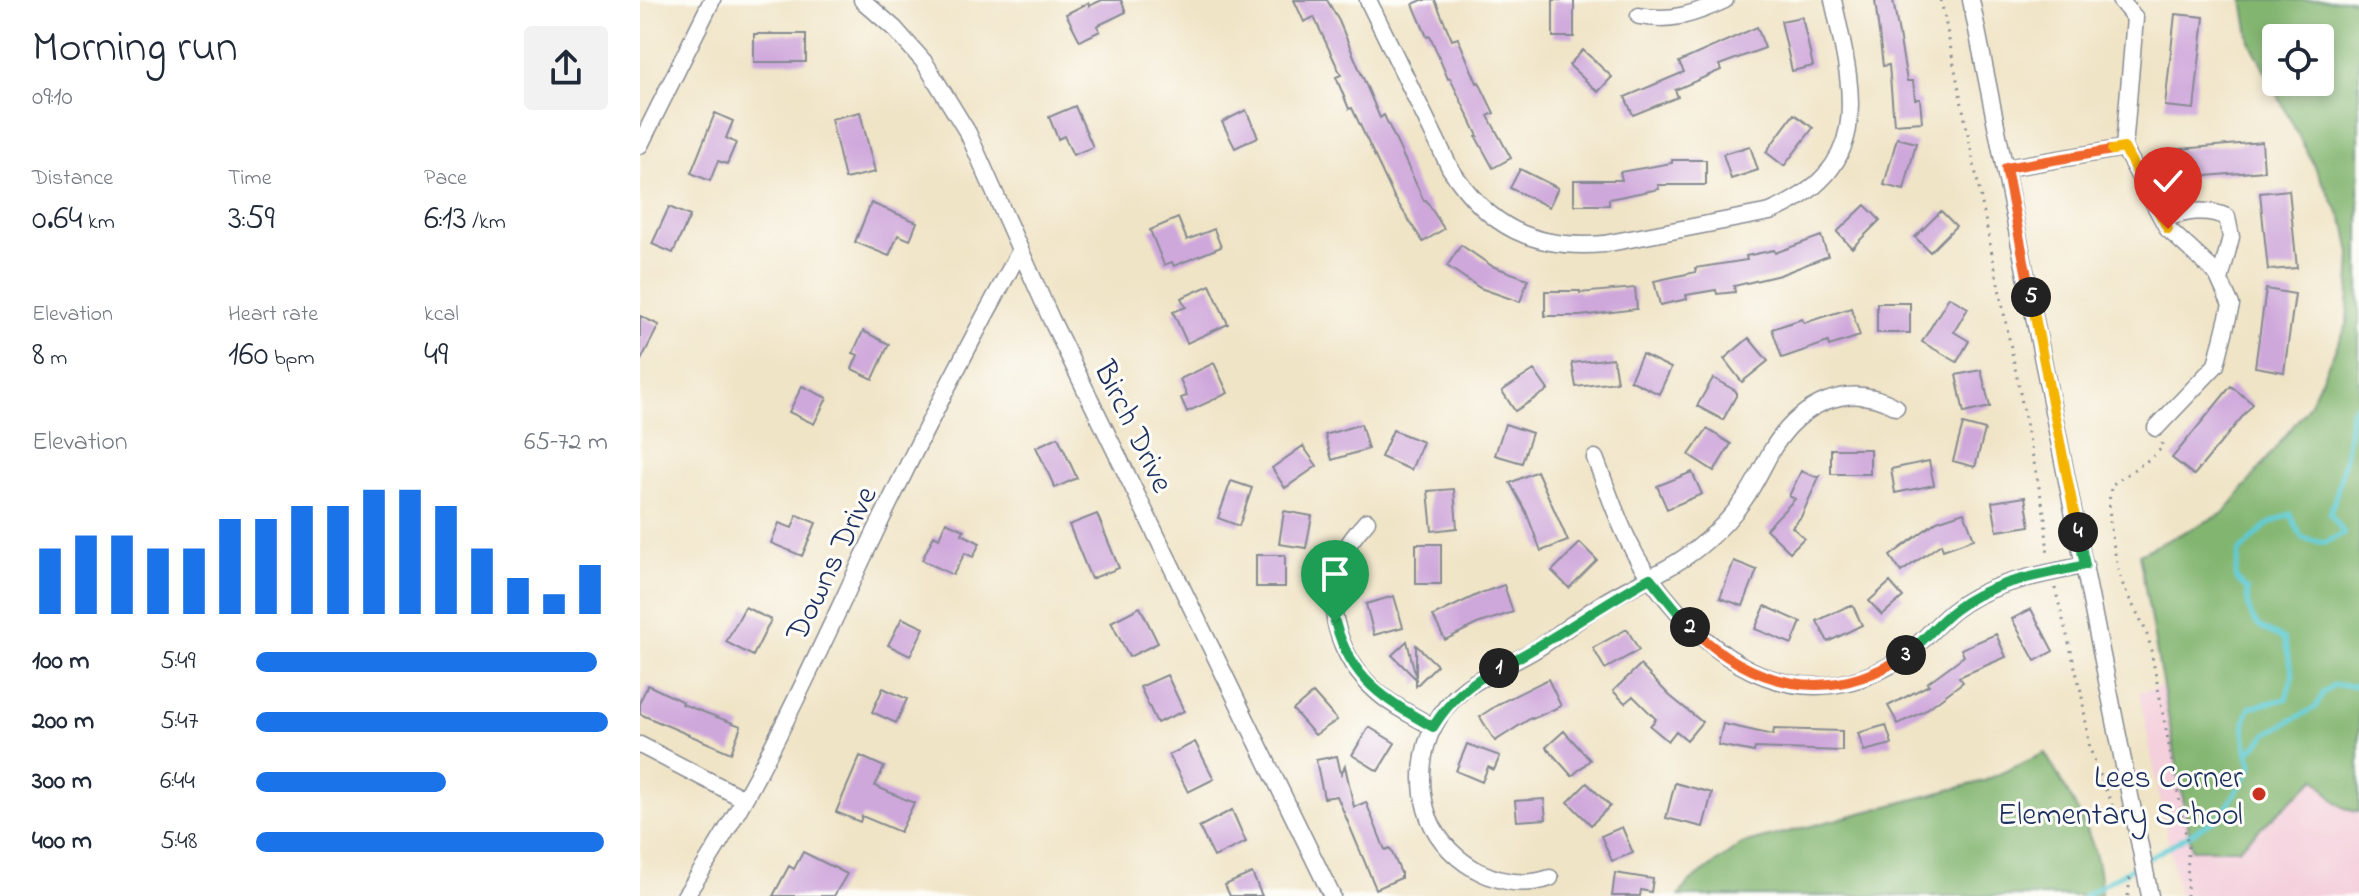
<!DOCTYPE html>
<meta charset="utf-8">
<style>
body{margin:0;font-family:"Indie Flower",sans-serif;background:#f2f2f3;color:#1f2937;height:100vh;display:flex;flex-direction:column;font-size:30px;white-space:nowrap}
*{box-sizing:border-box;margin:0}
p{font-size:26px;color:#747a83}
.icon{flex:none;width:44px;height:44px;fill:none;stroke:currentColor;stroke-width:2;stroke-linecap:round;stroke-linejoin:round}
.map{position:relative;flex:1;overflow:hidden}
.drawer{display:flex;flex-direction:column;background:#fff;width:640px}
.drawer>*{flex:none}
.fabs{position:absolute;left:1622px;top:24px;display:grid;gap:16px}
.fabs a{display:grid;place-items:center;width:72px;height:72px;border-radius:8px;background:#fff;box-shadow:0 4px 12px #0003;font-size:40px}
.pin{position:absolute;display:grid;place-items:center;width:68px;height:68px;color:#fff;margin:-82px -34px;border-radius:50% 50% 50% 0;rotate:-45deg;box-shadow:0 0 8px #0007}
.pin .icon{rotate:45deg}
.km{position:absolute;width:40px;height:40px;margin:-20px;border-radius:50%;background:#222;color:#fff;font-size:22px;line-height:40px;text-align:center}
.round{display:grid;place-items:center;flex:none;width:84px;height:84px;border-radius:8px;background:#f2f2f3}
.overview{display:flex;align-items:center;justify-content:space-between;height:136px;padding:0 32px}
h1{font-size:44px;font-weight:600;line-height:60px}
.metrics{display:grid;grid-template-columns:repeat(3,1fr);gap:12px;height:136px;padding:8px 32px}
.metrics div{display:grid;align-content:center}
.metrics b{font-size:34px;font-weight:600}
.metrics small{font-size:22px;font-weight:400}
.metrics p{font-size:22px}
.chart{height:224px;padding:16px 32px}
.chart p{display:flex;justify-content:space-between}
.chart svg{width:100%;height:144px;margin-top:8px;stroke:#1a73e8;stroke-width:6}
ul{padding:0 32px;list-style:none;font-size:26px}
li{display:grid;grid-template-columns:128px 96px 1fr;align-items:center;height:60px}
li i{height:20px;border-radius:10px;background:#1a73e8}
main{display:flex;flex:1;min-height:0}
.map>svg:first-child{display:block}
.built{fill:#f4cfdc}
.forest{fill:#82b56f;stroke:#4e7266;stroke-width:2;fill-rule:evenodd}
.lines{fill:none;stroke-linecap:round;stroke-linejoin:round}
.stream{stroke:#5dcad3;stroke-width:5}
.building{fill:#cfa8db}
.minor-casing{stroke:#868a92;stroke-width:19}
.path{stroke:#868a92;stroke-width:3;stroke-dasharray:2 6;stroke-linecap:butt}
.minor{stroke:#fff;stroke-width:16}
.split-1-casing{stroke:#fff;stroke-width:16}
.split-2-casing{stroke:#fff;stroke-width:16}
.split-3-casing{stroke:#fff;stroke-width:16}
.split-4-casing{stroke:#fff;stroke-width:16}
.split-5-casing{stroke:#fff;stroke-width:16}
.split-6-casing{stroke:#fff;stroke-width:16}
.split-7-casing{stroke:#fff;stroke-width:16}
.split-1{stroke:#22a559;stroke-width:10}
.split-2{stroke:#22a559;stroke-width:10}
.split-3{stroke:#f0652b;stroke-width:10}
.split-4{stroke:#22a559;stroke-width:10}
.split-5{stroke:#f5b400;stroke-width:10}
.split-6{stroke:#f0652b;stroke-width:10}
.split-7{stroke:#f5b400;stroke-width:10}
.poi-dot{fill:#c8321e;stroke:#fdfcf7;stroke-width:3}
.labels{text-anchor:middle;stroke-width:6;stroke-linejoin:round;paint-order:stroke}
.street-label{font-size:32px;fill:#1b2f5e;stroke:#fdfcf7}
.poi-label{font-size:32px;fill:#1b2f5e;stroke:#fdfcf7;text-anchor:end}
</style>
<main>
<section class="drawer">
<div class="overview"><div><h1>Morning run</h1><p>09:10</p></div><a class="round"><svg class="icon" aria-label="share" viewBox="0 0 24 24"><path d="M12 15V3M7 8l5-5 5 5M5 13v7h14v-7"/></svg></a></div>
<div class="metrics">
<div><p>Distance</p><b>0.64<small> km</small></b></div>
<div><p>Time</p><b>3:59</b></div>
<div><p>Pace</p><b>6:13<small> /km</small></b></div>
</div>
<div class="metrics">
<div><p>Elevation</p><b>8<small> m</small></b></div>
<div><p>Heart rate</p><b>160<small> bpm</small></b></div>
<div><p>kcal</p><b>49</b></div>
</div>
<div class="chart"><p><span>Elevation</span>65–72 m</p>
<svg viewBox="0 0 160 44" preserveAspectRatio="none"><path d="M5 44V24M15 44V20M25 44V20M35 44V24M45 44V24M55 44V15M65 44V15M75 44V11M85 44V11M95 44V6M105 44V6M115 44V11M125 44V24M135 44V33M145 44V38M155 44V29"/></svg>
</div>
<ul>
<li><b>100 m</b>5:49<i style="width:97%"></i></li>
<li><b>200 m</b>5:47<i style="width:100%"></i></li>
<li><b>300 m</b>6:44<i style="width:54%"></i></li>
<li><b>400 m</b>5:48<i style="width:99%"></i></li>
</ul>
</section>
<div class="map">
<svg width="1719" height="896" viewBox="0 0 1719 896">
<rect width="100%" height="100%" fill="#fdfcf7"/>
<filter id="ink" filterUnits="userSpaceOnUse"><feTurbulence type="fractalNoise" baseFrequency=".0125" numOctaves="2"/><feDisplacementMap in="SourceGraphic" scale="16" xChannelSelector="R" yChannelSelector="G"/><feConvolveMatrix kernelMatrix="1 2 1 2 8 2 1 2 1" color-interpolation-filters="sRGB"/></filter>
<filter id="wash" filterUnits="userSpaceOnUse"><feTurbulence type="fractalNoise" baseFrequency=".006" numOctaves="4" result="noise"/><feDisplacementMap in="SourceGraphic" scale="32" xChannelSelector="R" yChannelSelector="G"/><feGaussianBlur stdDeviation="1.8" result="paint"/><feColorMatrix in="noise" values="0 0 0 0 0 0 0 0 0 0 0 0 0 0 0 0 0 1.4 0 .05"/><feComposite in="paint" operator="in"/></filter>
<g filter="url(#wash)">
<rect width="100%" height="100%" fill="#f0e4c6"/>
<!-- built -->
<path class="built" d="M1719 639V896H1539L1499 692Z"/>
<!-- forest -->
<path class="forest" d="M1603 0H1719V812C1697 811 1689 792 1676 778L1598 849H1552L1499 554 1584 513 1668 407 1707 325 1711 254 1706 227 1610 42ZM1680 38V82H1636V38Z
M1405 753C1431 799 1462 842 1461 896H1039L1047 884 1102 844 1344 781Z"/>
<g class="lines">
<!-- stream -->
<path class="stream" d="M1608 753 1628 733 1676 707 1683 693 1693 685 1719 686
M1444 896 1581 816 1612 767C1605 746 1600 727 1610 707L1646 699 1653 674 1644 639C1616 625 1608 624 1607 590L1595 577 1599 552 1627 525 1650 514 1662 538 1685 543 1704 533 1690 514C1701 481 1709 446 1711 411L1719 403"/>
</g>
<g id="blocks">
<!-- building -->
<path class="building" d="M462 0H481L486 12 457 26 460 31 440 41 426 14 448 3 449 6Z
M654 0H687L699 21 740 118 744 115 784 201 786 200 804 229 783 242 754 197 712 108 709 109 696 77 701 75 674 17 664 22Z
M782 0H795L812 40 818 38 837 83 839 82 854 113 848 116 871 158 853 168 836 137 838 136 810 78 808 79 790 36 787 37 773 4Z
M913 0H934V37H913Z
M1235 0H1253L1267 81H1273L1275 99H1280L1282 122 1254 124 1249 65 1243 66Z
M1535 14 1564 17 1554 109 1525 106Z
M1162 17 1173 66 1152 71 1141 21Z
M1117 27 1125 48 1079 65 1081 70 1035 90 1038 97 993 115 985 97 1044 72 1039 62Z
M114 34H166V62H114Z
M943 50 972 77 958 92 929 65Z
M435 106 453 147 433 155 424 136 418 139 409 117Z
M606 110 618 137 595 148 582 122Z
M220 112 235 172 205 179 191 119Z
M75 113 93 121 86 138 96 143 87 164 78 161 70 181 51 173Z
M1154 114 1173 128 1144 166 1126 152Z
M1257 138 1276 143 1264 190 1244 185Z
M1622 142 1624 171 1531 179 1529 150Z
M1110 146 1118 170 1091 179 1083 154Z
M1032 160H1066V185H1018L1019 189 969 199V205H934V180H982L980 172 1032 163Z
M880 169 918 188 909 207 870 188Z
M1649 190 1657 268 1628 270 1620 193Z
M231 203 277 222 270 240 258 235 249 256 215 242Z
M1225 205 1240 220 1212 248 1197 232Z
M29 207 50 216 33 253 12 244Z
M1301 211 1316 226 1290 252 1275 237Z
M538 218 547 240 574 229 581 247 534 266 532 262 524 265 510 230Z
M1181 236 1188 256 1140 275 1094 286 1095 292 1077 294 1076 290 1046 295 1047 299 1020 305 1014 281 1056 272 1055 268 1107 260 1106 256 1134 250 1135 253Z
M821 245 852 266 888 279 880 302 840 288 807 266Z
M570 285 588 324 547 343 533 312 546 307 541 298Z
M995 288 997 309 940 316H905V291H940V293Z
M1626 289 1655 294 1644 372 1615 367Z
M1309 297 1328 308 1314 332 1329 341 1317 362 1282 342Z
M1237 303H1270V333H1237Z
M1211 308 1220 336 1189 346 1188 342 1142 358 1132 329 1162 319 1164 323Z
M0 316 19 325 0 362Z
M223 331 249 344 233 379 212 369 218 355 213 353Z
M1109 338 1128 361 1102 382 1084 359Z
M1002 354 1031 368 1019 394 990 380Z
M973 358 977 382 936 387 932 363Z
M574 363 588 393 547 412 541 398 547 396 540 379Z
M894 370 908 390 875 411 862 391Z
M1341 370 1350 407 1324 413 1316 375Z
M1073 378 1096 391V396L1083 420 1057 406Z
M162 386 187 398 174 424 149 412Z
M1591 386 1613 404 1554 475 1532 458Z
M721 424 728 449 692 460 685 435Z
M865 424 892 433 882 463 855 455Z
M1323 424 1345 430 1335 467 1313 461Z
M1067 429 1091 444 1074 471 1049 455Z
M753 430 783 442 771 470 741 457Z
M418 437 437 478 415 488 396 447Z
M663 446 677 466 645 488 632 468Z
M1191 449H1230V474H1191Z
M1289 461 1294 485 1255 493 1251 469Z
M897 471 928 541 901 551 886 512 870 483Z
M1161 471 1176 477 1180 475 1161 517 1152 527 1164 538 1150 552 1126 529 1155 499 1149 496Z
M1052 472 1062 494 1027 509 1017 486Z
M591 481 612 488 599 526 578 518Z
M814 489 817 528 792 531 788 491Z
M1385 497 1390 526 1357 531 1352 502Z
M644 511 672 516 666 548 639 544Z
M1324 512 1334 539 1303 550 1301 544 1261 572 1250 556 1297 521Z
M457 514 479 568 451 579 429 525Z
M157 515 176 523 162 556 131 543 139 523 152 528Z
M306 522 324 530 322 534 340 543 333 557 325 553 313 575 282 560 294 535 299 538Z
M940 543 957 560 929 588 912 571Z
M776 544H801V584H776Z
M616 555H645V587H616Z
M1094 561 1117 570 1103 606 1080 598Z
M1250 582 1263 597 1242 615 1229 601Z
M864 585 873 612 837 624 805 640 793 616 841 593Z
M754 596 763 627 734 635 726 604Z
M1125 606 1161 622 1152 644 1115 629Z
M1208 606H1213L1222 625 1188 642 1177 621Z
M105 607 131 620 113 656 86 642Z
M500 607 518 643 489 657 471 622Z
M1391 609 1413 651 1395 661 1372 619Z
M262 618 284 628 270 656 248 645Z
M987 629 999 650 965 669 953 648Z
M1356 634 1366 657 1319 677 1323 682 1283 712 1258 724 1248 706 1289 685 1287 683 1324 656 1321 649Z
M767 641 776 677V645L797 665 776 686V679L752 655Z
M1000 665 1030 696 1062 722 1047 740 1036 731 1028 741 1010 726 1016 719 993 696 985 703 973 691Z
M527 675 544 711 517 723 500 687Z
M908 679 921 706 892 719 891 718 855 741 840 717 842 715 862 702Z
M8 685 43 702 42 704 101 726 91 753 0 714V701Z
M243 688 267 699 256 723 232 712Z
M673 693 697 720 675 735 653 710Z
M1083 724 1133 735 1134 729 1202 731V751L1115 748 1114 752 1078 745Z
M1246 725 1252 744 1224 751 1218 733Z
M729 727 755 743 738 771 712 755Z
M924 731 950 760 932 776 906 747Z
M555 742 574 779 548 792 529 755Z
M827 744 860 756 854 770 848 767 842 782 816 771Z
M220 756 244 767 235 786 274 803 260 832 222 816 220 822 196 812Z
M697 756 701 774 705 766 714 807 726 802 745 850 750 848 761 873V878L736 889 697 796 684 798 676 760Z
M947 783 970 806 951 825 928 802Z
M1035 783 1072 793 1063 827 1026 818Z
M904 799 906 819 877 821 875 801Z
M592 810 606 842 574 857 559 827Z
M982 827 993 853 972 861 961 836Z
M163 852 207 874 194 896H133L149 866 154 869Z
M612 873 622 896H590L585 885Z
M975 873 1013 879 1011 892 1001 890 1000 896H972Z"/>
</g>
</g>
<g filter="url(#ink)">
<use href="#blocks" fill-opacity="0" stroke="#868a92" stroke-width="2"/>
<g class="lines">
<defs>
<path id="minor" d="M222 0 255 29 285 63 328 133 411 319 692 896
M728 0 810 168C848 227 894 250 964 244L1130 212C1236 167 1213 92 1193 0
M1331 0 1510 896
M1480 0 1495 18 1484 148 1528 229 1577 274 1591 305 1576 365 1516 428
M999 16C1032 22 1055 14 1085 0
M0 145 72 0
M1366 168 1484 148
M1523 219C1545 212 1565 207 1587 217L1591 237 1580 280
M955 458C967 488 977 520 992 548 1001 567 1014 583 1026 598 1083 669 1160 714 1249 666 1275 652 1291 629 1313 611 1351 581 1399 576 1445 565
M727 521C717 532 708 543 702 556 681 602 699 659 736 691 752 706 774 716 793 727
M0 745 104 799
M910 878C859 896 799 858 786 809 779 783 781 750 794 726 817 680 858 673 898 648 920 634 941 617 963 603 997 582 1036 568 1066 541 1080 529 1093 515 1103 501 1115 484 1123 466 1133 448 1161 404 1207 380 1256 407
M45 896C115 793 167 677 220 564 270 458 323 354 380 251"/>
</defs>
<!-- minor casing -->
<use href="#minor" class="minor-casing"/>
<!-- path -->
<path class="path" d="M1301 0 1405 517 1408 557
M1522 443 1523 447 1511 458 1473 484C1463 499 1476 564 1482 582 1490 604 1504 620 1510 645L1548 846 1547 896
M1415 588 1441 691 1450 749 1476 816
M1488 896 1490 878"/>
<!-- minor -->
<use href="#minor" class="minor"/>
</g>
</g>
<g class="lines" filter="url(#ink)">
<defs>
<path id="split-1" d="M695 622C711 680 744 699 793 727 810 700 830 682 859 668"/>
<path id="split-2" d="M859 668C911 642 958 606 1010 578L1050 627"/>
<path id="split-3" d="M1050 627C1113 687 1189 707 1266 655"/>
<path id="split-4" d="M1266 655C1284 641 1298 622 1316 609 1353 580 1400 576 1445 565L1438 532"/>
<path id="split-5" d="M1391 297 1438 532"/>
<path id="split-6" d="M1391 297 1366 168 1472 150"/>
<path id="split-7" d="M1472 150 1484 148 1528 229"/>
</defs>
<!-- split-1 casing -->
<use href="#split-1" class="split-1-casing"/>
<!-- split-2 casing -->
<use href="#split-2" class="split-2-casing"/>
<!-- split-3 casing -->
<use href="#split-3" class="split-3-casing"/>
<!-- split-4 casing -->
<use href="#split-4" class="split-4-casing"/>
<!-- split-5 casing -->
<use href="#split-5" class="split-5-casing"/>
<!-- split-6 casing -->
<use href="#split-6" class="split-6-casing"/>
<!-- split-7 casing -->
<use href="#split-7" class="split-7-casing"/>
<!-- split-1 -->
<use href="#split-1" class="split-1"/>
<!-- split-2 -->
<use href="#split-2" class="split-2"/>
<!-- split-3 -->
<use href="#split-3" class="split-3"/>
<!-- split-4 -->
<use href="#split-4" class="split-4"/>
<!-- split-5 -->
<use href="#split-5" class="split-5"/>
<!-- split-6 -->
<use href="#split-6" class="split-6"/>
<!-- split-7 -->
<use href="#split-7" class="split-7"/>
</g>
<!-- markers -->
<circle class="poi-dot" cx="1619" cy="794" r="8"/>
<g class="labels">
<!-- street labels -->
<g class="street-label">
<text transform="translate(495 426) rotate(64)" y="11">Birch Drive</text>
<text transform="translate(190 563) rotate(-64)" y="11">Downs Drive</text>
</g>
<!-- poi labels -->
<g class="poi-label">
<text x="1603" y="787">Lees Corner<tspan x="1603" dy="37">Elementary School</tspan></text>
</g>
</g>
</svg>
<div class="fabs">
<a><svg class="icon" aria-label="locate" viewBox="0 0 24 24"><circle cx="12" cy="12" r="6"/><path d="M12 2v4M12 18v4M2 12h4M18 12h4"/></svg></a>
</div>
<div class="pin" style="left:695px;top:622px;background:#1e9e55"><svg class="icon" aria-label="arrive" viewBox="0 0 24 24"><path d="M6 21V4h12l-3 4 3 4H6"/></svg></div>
<div class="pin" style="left:1528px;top:229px;background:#d93025"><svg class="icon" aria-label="check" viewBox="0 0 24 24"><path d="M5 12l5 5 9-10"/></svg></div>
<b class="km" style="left:859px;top:668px">1</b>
<b class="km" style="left:1050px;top:627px">2</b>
<b class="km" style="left:1266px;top:655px">3</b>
<b class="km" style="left:1438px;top:532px">4</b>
<b class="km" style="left:1391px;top:297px">5</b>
</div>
</main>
